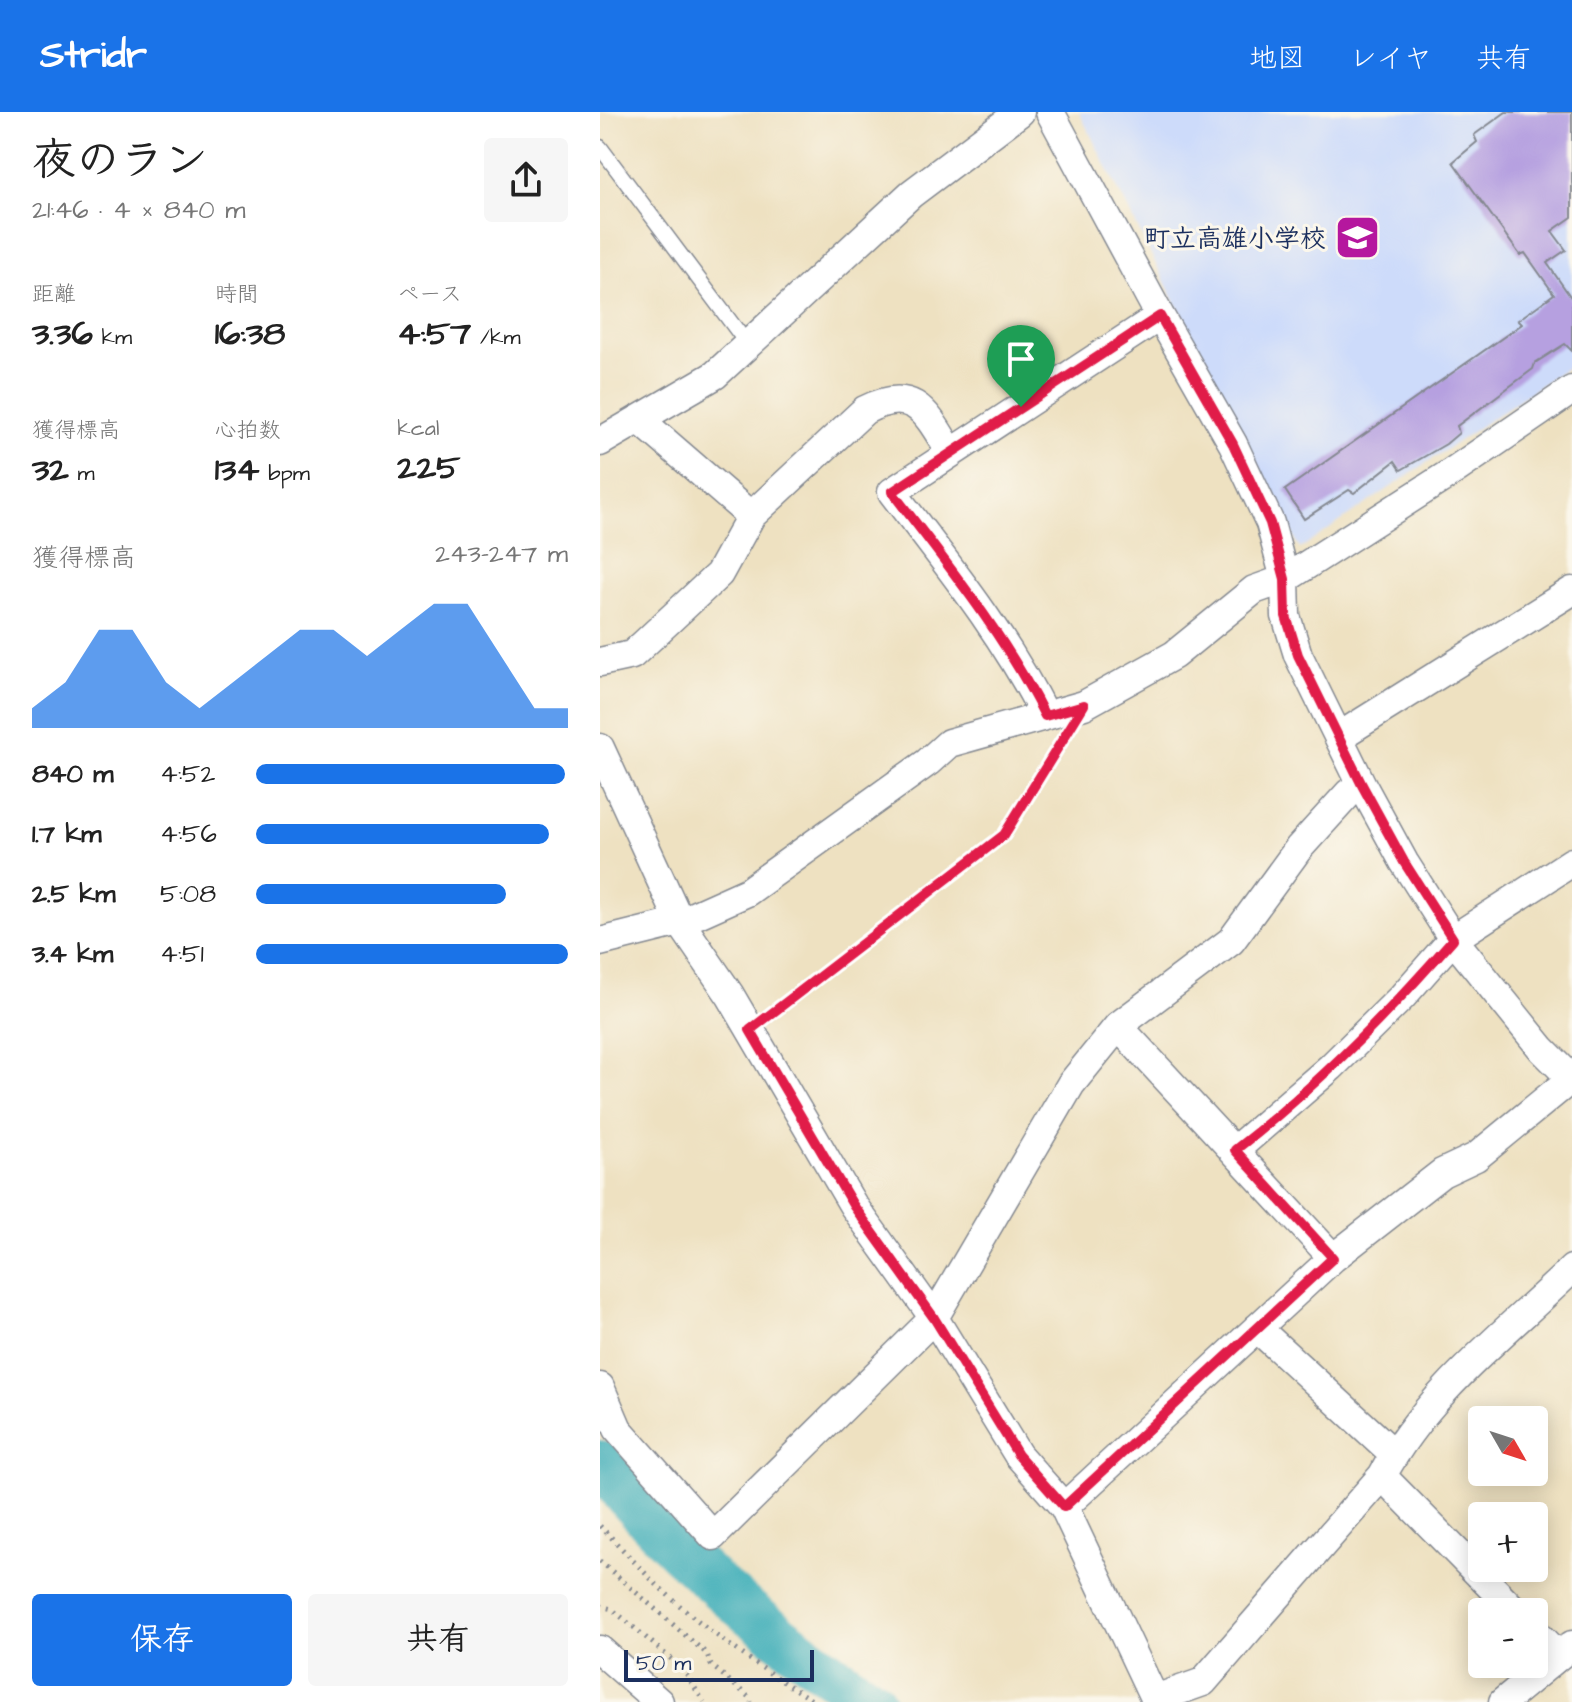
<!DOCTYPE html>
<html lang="ja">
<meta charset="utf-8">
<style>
body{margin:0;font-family:"Architects Daughter","Klee One",sans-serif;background:#f6f6f6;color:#222;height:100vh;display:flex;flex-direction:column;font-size:30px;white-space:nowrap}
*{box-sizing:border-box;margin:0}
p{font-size:26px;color:#767676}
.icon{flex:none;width:44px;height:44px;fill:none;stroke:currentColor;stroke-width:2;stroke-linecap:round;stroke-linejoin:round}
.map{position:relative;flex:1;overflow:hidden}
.details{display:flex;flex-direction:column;background:#fff;width:600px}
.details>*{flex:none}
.needle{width:52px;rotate:129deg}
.controls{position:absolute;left:868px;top:1294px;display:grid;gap:16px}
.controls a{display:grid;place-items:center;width:80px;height:80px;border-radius:8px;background:#fff;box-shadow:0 4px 20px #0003;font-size:40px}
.scale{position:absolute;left:24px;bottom:20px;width:190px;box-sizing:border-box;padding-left:8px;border:4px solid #1b2f5e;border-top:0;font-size:22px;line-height:28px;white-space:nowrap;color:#1b2f5e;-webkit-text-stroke:6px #fbf7ec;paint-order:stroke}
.pin{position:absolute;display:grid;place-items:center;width:68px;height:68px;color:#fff;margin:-82px -34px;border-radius:50% 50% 50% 0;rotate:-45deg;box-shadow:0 0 8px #0007}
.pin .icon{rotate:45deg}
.round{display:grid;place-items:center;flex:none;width:84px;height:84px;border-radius:8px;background:#f6f6f6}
.head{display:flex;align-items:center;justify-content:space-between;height:136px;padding:0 32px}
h1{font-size:44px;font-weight:800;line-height:60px}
.figures{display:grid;grid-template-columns:repeat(3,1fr);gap:12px;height:136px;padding:8px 32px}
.figures div{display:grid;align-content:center}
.figures b{font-size:34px;font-weight:800}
.figures small{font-size:22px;font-weight:400}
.figures p{font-size:22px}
.chart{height:224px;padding:16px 32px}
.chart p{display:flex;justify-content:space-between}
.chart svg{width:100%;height:144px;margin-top:8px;fill:#1a73e8;opacity:.7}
.cta{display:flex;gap:16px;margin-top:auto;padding:16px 32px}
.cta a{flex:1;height:92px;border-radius:8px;background:#1a73e8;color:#fff;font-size:32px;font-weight:800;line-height:92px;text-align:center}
.cta a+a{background:#f6f6f6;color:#222}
ul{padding:0 32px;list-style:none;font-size:26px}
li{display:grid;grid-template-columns:128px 96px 1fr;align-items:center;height:60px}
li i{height:20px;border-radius:10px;background:#1a73e8}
header{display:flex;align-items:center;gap:48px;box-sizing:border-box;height:112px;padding:0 40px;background:#1a73e8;color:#fff}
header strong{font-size:38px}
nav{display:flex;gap:44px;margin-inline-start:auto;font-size:28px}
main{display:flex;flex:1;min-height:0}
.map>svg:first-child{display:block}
.built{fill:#cddbfa}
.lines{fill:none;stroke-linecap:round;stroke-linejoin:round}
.river{stroke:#3cadb8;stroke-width:46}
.building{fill:#b6a0e0}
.lane-casing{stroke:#848890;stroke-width:17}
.street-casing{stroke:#848890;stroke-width:31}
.path{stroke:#848890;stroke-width:5;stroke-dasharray:2 6;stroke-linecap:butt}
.lane{stroke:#fff;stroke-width:14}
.street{stroke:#fff;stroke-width:28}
.route-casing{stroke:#fff;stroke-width:16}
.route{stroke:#e11d48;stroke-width:10}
.labels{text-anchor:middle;stroke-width:6;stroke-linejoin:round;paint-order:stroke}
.poi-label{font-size:26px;font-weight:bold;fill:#1b2f5e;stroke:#fbf7ec;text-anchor:end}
</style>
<header>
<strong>Stridr</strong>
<nav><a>地図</a><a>レイヤ</a><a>共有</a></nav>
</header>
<main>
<section class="details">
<div class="head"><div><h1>夜のラン</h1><p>21:46 · 4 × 840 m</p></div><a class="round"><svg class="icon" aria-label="share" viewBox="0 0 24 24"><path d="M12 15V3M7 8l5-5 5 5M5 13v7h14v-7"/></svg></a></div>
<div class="figures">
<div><p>距離</p><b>3.36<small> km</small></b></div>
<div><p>時間</p><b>16:38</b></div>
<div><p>ペース</p><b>4:57<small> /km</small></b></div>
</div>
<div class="figures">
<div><p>獲得標高</p><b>32<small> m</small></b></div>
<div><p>心拍数</p><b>134<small> bpm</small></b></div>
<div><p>kcal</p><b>225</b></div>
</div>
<div class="chart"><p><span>獲得標高</span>243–247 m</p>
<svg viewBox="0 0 160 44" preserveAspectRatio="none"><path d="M0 44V38L10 30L20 14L30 14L40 30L50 38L60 30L70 22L80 14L90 14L100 22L110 14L120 6L130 6L140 22L150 38L160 38V44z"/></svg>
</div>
<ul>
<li><b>840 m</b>4:52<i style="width:99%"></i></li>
<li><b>1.7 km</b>4:56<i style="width:94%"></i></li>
<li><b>2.5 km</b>5:08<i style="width:80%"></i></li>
<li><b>3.4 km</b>4:51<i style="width:100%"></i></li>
</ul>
<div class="cta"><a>保存</a><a>共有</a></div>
</section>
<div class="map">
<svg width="972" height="1590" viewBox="0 0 972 1590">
<rect width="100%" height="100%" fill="#fbf7ec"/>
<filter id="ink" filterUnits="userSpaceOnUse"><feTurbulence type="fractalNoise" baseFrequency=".0125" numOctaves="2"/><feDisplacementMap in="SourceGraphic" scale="16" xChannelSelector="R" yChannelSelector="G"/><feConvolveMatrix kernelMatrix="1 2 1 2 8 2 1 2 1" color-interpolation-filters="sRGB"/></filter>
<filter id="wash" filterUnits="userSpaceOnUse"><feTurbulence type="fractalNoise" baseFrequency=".006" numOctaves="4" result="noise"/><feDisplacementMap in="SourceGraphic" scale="32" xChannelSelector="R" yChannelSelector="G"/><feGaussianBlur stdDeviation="1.8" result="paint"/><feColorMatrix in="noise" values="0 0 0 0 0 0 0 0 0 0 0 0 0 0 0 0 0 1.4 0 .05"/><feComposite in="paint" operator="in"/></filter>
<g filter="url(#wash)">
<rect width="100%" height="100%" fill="#eee1c1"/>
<!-- built -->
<path class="built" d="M479 0H972V252L700 437Z"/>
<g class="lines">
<!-- river -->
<path class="river" d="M0 1351C75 1447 171 1524 273 1590"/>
</g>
<g id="blocks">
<!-- building -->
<path class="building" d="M906 0H972V105L952 119 966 138 947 151 972 187V239L965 232 935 251 933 257 857 314 859 321 846 332 801 358 795 349 754 381 749 378 704 407 685 378 922 212 918 208 954 182 925 141 920 143 853 50 877 30 874 23Z"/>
</g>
</g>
<g filter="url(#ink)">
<use href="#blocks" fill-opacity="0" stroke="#848890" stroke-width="2"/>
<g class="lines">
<defs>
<path id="lane" d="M0 35 148 233"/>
<path id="street" d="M450 0 560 204 633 332 670 411 685 467 686 504 698 543 762 673 804 750 853 827 942 937 972 967
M40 308 151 404
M0 330 115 263 311 82 420 0
M0 550 32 543 119 462 151 404 265 298C315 272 327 302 351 341
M445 604C404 522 347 452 292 380L560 204
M740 624 972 479
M0 636 80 810 130 883 253 1093 334 1206 418 1343 464 1395 556 1590
M0 830 80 810 147 780 328 650 349 631 484 593 574 543 654 478 685 467 849 362 972 278
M518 914 733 1146
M635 1038 731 955 802 885 853 827 972 750
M657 1216 794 1342
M0 1275 18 1317 113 1424 334 1206 471 972 518 914 631 829 699 736 749 681 762 673
M782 1364 916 1500
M464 1395 733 1146 842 1061 876 1045 971 967
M934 1518 958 1543
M0 1538 59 1590
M555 1587 603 1570 782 1364C827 1280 905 1222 972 1157
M903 1590 972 1533"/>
</defs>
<!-- lane casing -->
<use href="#lane" class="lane-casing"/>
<!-- street casing -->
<use href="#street" class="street-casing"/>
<!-- path -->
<path class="path" d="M171 902 404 723 465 624
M0 1414C17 1431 34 1450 51 1467 100 1515 157 1554 215 1590
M0 1449 107 1542 111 1553 150 1586 151 1590
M0 1494 12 1497 82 1556 104 1590"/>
<!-- lane -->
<use href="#lane" class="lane"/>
<!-- street -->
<use href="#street" class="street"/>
</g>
</g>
<g class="lines" filter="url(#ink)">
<defs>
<path id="route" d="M560 204 633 332 670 411 685 467 686 504 698 543 762 673 804 750 853 827C787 903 715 976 635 1038L733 1146 464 1395 418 1343 334 1206 253 1093 150 918 404 723 484 593 445 604C404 522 347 452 292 380Z"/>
</defs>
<!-- route casing -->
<use href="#route" class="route-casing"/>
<!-- route -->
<use href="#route" class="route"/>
</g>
<!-- icons -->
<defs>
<symbol id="school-square" viewBox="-11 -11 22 22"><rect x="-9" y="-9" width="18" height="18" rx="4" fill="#b5179e" stroke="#fbf7ec"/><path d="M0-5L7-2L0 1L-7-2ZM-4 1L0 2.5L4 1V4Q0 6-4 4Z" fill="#fff"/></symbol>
</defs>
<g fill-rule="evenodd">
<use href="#school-square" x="732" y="100" width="51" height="51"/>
</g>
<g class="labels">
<!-- poi labels -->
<g class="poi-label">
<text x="726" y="135">町立高雄小学校</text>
</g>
</g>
</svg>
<div class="controls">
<a><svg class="needle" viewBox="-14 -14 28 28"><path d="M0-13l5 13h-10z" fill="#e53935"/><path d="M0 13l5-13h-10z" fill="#767676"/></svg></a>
<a>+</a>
<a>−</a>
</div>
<div class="scale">50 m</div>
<div class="pin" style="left:421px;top:295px;background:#1e9e55"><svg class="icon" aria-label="arrive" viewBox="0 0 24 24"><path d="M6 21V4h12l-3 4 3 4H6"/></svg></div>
</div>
</main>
